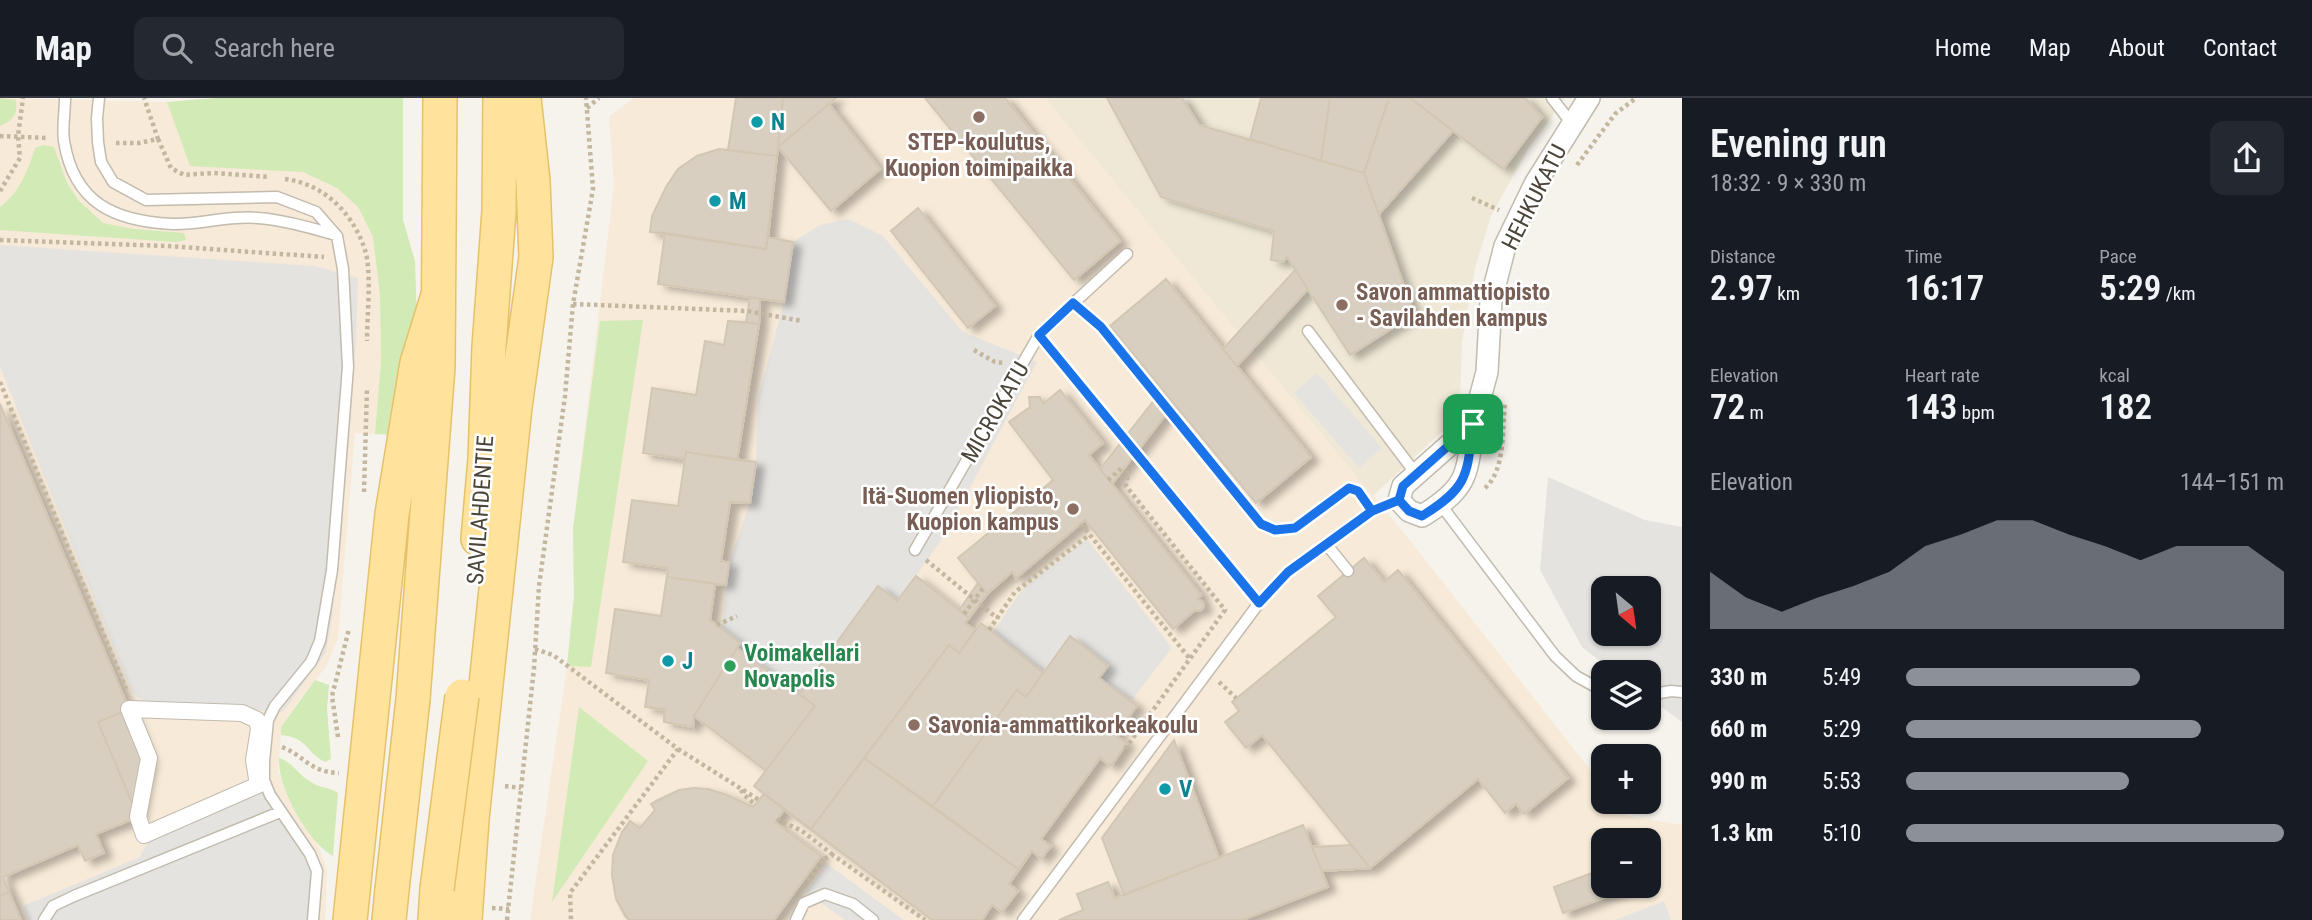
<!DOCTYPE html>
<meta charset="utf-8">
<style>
body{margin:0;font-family:"Roboto Condensed",sans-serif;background:#242831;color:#f1f3f6;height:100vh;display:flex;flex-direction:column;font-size:26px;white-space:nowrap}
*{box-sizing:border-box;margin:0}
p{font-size:23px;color:#9ea1a6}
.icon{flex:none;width:38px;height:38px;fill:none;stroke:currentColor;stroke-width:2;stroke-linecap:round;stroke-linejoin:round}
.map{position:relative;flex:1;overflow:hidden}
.panel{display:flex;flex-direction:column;background:#171b24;width:630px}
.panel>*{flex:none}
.needle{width:46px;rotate:151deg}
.controls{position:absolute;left:1591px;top:478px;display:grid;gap:14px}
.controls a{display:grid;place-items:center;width:70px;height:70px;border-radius:14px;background:#171b24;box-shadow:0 2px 5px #0004;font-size:35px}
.pin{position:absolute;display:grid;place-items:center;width:60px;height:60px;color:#fff;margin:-30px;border-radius:14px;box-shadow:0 4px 10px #0006}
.round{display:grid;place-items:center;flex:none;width:74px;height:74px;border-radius:14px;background:#242831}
.summary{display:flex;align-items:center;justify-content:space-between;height:119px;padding:0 28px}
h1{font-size:38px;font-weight:600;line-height:52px}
.stats{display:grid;grid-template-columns:repeat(3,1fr);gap:10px;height:119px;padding:7px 28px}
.stats div{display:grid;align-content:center}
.stats b{font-size:35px;font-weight:600}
.stats small{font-size:19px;font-weight:400}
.stats p{font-size:19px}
.chart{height:196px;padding:14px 28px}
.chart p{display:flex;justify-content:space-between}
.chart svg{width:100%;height:126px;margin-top:7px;fill:#8c9099;opacity:.7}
ul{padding:0 28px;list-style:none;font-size:23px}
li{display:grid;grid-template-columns:112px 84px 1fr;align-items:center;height:52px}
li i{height:18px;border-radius:9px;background:#8c9099}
header{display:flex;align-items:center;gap:42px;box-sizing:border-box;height:98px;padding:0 35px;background:#171b24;border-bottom:2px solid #363941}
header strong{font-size:33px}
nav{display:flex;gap:38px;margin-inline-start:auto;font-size:24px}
.search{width:490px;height:63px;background:#242831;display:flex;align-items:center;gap:18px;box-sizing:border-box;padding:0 24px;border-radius:14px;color:#9ea1a6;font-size:26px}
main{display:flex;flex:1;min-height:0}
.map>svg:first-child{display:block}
.commercial{fill:#f7ead8;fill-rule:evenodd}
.education{fill:#efe8d6}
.green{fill:#d2eab5}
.parking{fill:#e5e3e0;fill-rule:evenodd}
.building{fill:#d8cfc1;stroke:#d3c7b4;stroke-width:2;filter:url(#shadow)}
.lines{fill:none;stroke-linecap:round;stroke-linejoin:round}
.service-casing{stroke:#c2bbae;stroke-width:13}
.pedestrian-casing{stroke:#c2bbae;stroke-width:18}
.minor-casing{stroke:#c2bbae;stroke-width:24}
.primary-casing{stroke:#e6c16a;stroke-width:36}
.path{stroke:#c4b79f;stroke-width:4.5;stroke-dasharray:3.5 3.5;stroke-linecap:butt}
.service{stroke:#fff;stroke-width:10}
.pedestrian{stroke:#fff;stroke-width:16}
.minor{stroke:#fff;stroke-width:21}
.primary{stroke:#ffe39c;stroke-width:33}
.primary-bridge-casing{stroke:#e6c16a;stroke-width:36;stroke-linecap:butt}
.primary-bridge{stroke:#ffe39c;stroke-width:33}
.route-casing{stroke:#fff;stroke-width:14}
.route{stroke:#1a73e8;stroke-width:9}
.education-dot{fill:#8d6e63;stroke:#fff;stroke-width:2.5}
.culture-dot{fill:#0f9aa8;stroke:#fff;stroke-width:2.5}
.leisure-dot{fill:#2e9e5b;stroke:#fff;stroke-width:2.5}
.labels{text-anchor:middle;stroke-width:5;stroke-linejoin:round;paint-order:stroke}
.culture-label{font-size:23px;font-weight:bold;fill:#0d838f;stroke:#fff;text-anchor:start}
.education-label{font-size:23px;font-weight:bold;fill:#785e54;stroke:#fff;text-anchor:start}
.street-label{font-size:23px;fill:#4b4439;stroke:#fff}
.leisure-label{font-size:23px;font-weight:bold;fill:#27864d;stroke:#fff;text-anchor:start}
</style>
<header>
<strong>Map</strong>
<div class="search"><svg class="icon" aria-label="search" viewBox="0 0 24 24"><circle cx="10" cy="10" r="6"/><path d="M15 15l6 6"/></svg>Search here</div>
<nav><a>Home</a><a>Map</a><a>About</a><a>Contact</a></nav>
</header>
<main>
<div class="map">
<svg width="1682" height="822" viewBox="0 0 1682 822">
<defs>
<filter id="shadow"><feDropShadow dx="8" dy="4.5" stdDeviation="3.5" flood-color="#0004"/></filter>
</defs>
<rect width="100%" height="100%" fill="#f6f3ec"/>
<!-- commercial -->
<path class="commercial" d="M0 0 167 4 217 0 303 74 338 90 358 109 373 139 380 198 381 263 375 336 355 335 338 540 326 569 300 601 281 629V637L278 672 287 696 320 751 327 772 325 822H0Z
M633 0H1045L1404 435 1603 688V704H1616L1627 718 1682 727V822H530L567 568 574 498 573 431 614 86 609 19ZM1603 742H1648V788H1603Z"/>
<!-- education -->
<path class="education" d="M1045 0H1565L1527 53 1491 118 1475 170 1462 244 1460 300 1450 326 1373 398Z"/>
<!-- green -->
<path class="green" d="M0 0 16 2C18 16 13 23 0 28Z
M217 0H403V122L415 163 417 225 395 337 375 336 381 263 380 198 373 139 358 109 337 90 303 74 190 68 167 4Z
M43 47 54 49 67 85 79 103 103 125 133 131 184 135 186 142 175 144 0 132V109C19 95 28 73 35 50Z
M643 222 591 569 567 568 574 498 573 431 600 223Z
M315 582 329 587 327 611 331 661 325 664C305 654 309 640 281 637V629Z
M579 609 648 663 552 804Z
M279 660C293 664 299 678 311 684 320 690 329 689 338 695L333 758C308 745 277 688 279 660Z"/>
<!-- parking -->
<path class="parking" d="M849 121 883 138 963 234 1037 264 944 438 916 478 897 503 877 488 799 596 737 550 740 545 722 531 729 465 750 405 756 364 758 300 784 204 793 144 820 127Z
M0 147 315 168 358 180 356 246 332 520 326 554 283 614 146 606 132 594 0 269Z
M1317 275 1382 350 1359 370 1294 295Z
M1548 379 1645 422 1682 429V624L1649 600 1648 574H1614L1582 549 1540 472ZM1603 490H1648V536H1603Z
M1087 441 1172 550 1131 603 1099 580 1108 567 1070 538 1043 575 993 534 1021 493Z
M273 689 311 748 318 822H28L23 808 140 759 154 733 245 693Z
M827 766 904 822H845L806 794Z
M1664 803 1671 822H1615Z"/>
<!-- building -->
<path class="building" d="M736 0H836L829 6 880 71 831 113 778 49 768 139 793 144 784 204 760 201 759 226 737 362 756 364 750 405 730 404 721 463 729 465 726 487 715 486 710 522 740 545 737 550 799 596 878 488 897 503 916 478 959 512 978 485 958 460 1053 382 1009 324 1030 309 1029 299H1040L1043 306 1060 292 1103 345 1089 357 1201 497 1198 501 1203 504 1204 509 1200 513 1195 512 1173 531 1085 422 1016 480 1012 474 987 496 965 525 975 532 959 555 949 547 864 660 933 708 1017 592 1026 599 1070 538 1108 568 1099 580 1137 608 1115 637 1127 645 1111 668 1100 660 1041 741 1051 748 1041 761 1032 753 1009 786 1018 793 1002 814 992 807 982 822H932L784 712 775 724 821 758 774 822H629L616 801 612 777 613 757 622 734 630 723 640 730 655 712 651 706 679 692 694 690 708 691 727 697 753 709 764 696 754 688 766 673 694 618 693 629 664 624V612L645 609 649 582 606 575 615 511 661 518 668 470 623 464 632 402 678 408 685 361 643 355 652 290 696 297 705 243 724 247 728 223 746 224 750 199 658 186 665 135 650 134 652 118 666 89 678 71 697 58 719 51 728 52Z
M736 0H783L777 58 728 52Z
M783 0H836L778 49Z
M925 0H1005L1120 143 1074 182Z
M1107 0H1182L1199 27 1364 75 1414 216 1350 257 1287 159 1283 164 1271 162 1274 133 1161 99Z
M1261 0H1330L1321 63 1250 41Z
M1330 0H1389L1364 75 1321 63Z
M1389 0H1410L1453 33 1379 116 1364 75Z
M1410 0H1525L1542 19 1503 71Z
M829 6 880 71 831 113 778 49Z
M719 51 777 58 766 151 650 134 652 118 666 89 678 71 697 58Z
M918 110 995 208 968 230 891 133Z
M665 135 766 151 768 139 793 144 784 204 658 186Z
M1295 172 1308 191 1237 268 1223 251Z
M1166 181 1311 359 1256 405 1110 228Z
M750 199 760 201 759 226 746 224Z
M728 223 759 226 737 362 686 354 685 361 643 355 652 290 696 297 705 243 724 247Z
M1162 292 1174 306 1112 386 1100 371Z
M0 306 129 611 98 624 138 719 96 736 104 755 85 763 78 747 3 779 9 794 0 798Z
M686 354 756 364 750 405 730 404 721 463 729 465 726 487 667 479 668 470 623 464 632 402 678 408Z
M1364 460 1384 484 1398 472 1568 680 1524 716 1516 706 1505 715 1478 681 1370 770 1262 637 1246 650 1225 624 1239 613 1232 604 1336 519 1318 498Z
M916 478 969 520 965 525 975 532 959 555 949 547 811 731 754 688 815 608 799 596 878 488 897 503Z
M667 479 715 486 710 522 740 545 694 618 693 629 664 624 665 611 645 609 649 582 606 575 615 511 661 518Z
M978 485 987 496 969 520 959 512Z
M981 525 1043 575 1026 599 1017 592 933 708 864 660 949 547 959 555Z
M1070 538 1108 568 1099 580 1137 608 1115 637 1127 645 1111 668 1100 660 1041 741 1051 748 1041 761 1032 753 1018 771 933 708 1017 592 1026 599Z
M129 611 149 660 138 719 98 624Z
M1174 642 1219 760 1124 797 1102 740Z
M864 660 1018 771 1009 786 1018 793 1002 814 992 807 982 822H932L811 731Z
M694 690 708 691 727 697 753 709 764 696 784 712 775 724 821 758 774 822H629L625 818 616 801 612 777 613 757 622 734 630 723 640 730 655 712 651 706 658 702 679 692Z
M1303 727 1328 789 1242 822H1059L1083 812 1077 796 1108 784 1115 800Z
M1352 747 1370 770 1322 773 1312 749Z
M1603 771V788H1636L1563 815 1554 789Z
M9 794 21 822H0V798Z"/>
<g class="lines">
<defs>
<path id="service" d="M65 0C65 14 62 30 64 43 74 105 114 123 172 126 200 127 229 117 258 120 284 122 311 130 336 137
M99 0 97 20 98 44 101 64 113 84 146 102 277 99 316 114 337 138 343 171 348 269 332 472 320 543 311 564 275 608 268 622 264 664V682L270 697 310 756 317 773 313 822
M1552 0 1572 26
M1308 233 1416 376
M1039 237 1127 156
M1441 407 1555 558 1576 578 1603 593
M1327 447 1348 473
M915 452 1039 237 1259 505
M1648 597 1671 593 1682 594
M44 822 53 808 74 798 280 714
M796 822 804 805 825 796 853 806 873 822
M1023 822 1259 505 1288 474 1372 413 1399 402"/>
<path id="pedestrian" d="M129 611 242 615 257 622 259 631 254 662 258 687 144 737 138 719 149 660Z"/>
<path id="minor" d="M1473 326C1467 377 1469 389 1422 418L1409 413 1399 402 1403 388 1473 326 1487 274 1491 202 1505 148 1535 86 1589 0"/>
<path id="primary" d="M478 441 485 361 489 249 499 113 500 0
M413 601 438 269 440 0
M350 822 392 416 417 265 438 197
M389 822 392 792
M435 822 437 791
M465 822 472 721 515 309 536 159 533 83 524 0"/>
</defs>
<!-- service casing -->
<use href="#service" class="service-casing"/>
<!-- pedestrian casing -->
<use href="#pedestrian" class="pedestrian-casing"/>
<!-- minor casing -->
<use href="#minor" class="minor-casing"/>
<!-- primary casing -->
<use href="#primary" class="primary-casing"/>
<!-- path -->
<path class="path" d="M587 10 599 0
M0 38 48 40
M158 41 171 70 184 77 213 75 270 79
M116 45H139L158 41 144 0
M1577 67 1615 16 1636 0
M285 81C324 86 353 115 365 152 372 174 367 219 367 243
M0 93 20 60 18 38 23 0
M1472 100 1499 112
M0 142 167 148 324 159
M573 206 747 213 802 223
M1085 216 1101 229 1261 426 1275 432 1295 430 1349 390 1358 393 1364 401
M974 252 995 264 1004 265
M0 284 126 591
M1108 382 1124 368
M1485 390C1506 371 1502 331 1505 305
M364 394 367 290
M1081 426 1190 561
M926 462 997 520
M964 516 983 490
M717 527 737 518
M989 532 1015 494 1089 437
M535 551 553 557 678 651 570 795 571 822
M1219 584 1236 600
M338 639 332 598 349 531
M282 649C305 658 309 674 339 675
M678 651 759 702
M1125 651 1225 512 1126 388 1128 373
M505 688 521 690
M741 692 744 697 755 706
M777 721 802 733 832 756
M808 783 824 761 833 757 925 822
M492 810 509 811
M507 822 534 570 539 488 565 298 573 206 593 91 586 0"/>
<!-- service -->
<use href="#service" class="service"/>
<!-- pedestrian -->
<use href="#pedestrian" class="pedestrian"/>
<!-- minor -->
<use href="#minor" class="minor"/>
<!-- primary -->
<use href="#primary" class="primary"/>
<defs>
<path id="primary-bridge" d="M437 791 462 598
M392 792 413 601"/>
</defs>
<!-- primary-bridge casing -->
<use href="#primary-bridge" class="primary-bridge-casing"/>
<!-- primary-bridge -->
<use href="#primary-bridge" class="primary-bridge"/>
</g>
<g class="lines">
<defs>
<path id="route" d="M1473 326 1403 388 1399 402 1372 413 1358 393 1349 390 1295 430 1275 432 1261 426 1101 229 1073 205 1039 237 1259 505 1288 474 1372 413 1399 402 1409 413 1422 418C1469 389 1467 377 1473 326"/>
</defs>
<!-- route casing -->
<use href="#route" class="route-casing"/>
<!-- route -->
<use href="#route" class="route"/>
</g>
<!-- markers -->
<g class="education-dot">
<circle cx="979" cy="19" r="7"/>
<circle cx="1342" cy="207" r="7"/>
<circle cx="1073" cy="411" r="7"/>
<circle cx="914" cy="627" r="7"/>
</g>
<g class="culture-dot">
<circle cx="757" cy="24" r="7"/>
<circle cx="715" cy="103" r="7"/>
<circle cx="668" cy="563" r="7"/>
<circle cx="1165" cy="691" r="7"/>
</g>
<circle class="leisure-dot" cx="730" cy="568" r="7"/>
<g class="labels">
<!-- culture labels -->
<g class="culture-label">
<text x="771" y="32">N</text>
<text x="729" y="111">M</text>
<text x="682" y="571">J</text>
<text x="1179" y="699">V</text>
</g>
<!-- education labels -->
<g class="education-label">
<text x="979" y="52" text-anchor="middle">STEP-koulutus,<tspan x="979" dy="26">Kuopion toimipaikka</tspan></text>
<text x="1356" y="202">Savon ammattiopisto<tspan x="1356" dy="26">- Savilahden kampus</tspan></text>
<text x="1059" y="406" text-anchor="end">Itä-Suomen yliopisto,<tspan x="1059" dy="26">Kuopion kampus</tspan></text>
<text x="928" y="635">Savonia-ammattikorkeakoulu</text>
</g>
<!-- street labels -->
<g class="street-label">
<text transform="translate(1534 99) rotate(-63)" y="8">HEHKUKATU</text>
<text transform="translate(995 314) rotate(-60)" y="8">MICROKATU</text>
<text transform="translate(480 412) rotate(-86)" y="8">SAVILAHDENTIE</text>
</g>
<!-- leisure labels -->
<g class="leisure-label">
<text x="744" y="563">Voimakellari<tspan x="744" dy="26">Novapolis</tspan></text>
</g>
</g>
</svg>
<div class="controls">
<a><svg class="needle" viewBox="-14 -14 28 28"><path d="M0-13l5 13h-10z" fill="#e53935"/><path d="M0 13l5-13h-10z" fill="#9ea1a6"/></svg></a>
<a><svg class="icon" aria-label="layers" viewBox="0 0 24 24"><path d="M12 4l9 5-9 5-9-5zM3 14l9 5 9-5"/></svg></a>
<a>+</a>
<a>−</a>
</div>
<div class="pin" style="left:1473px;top:326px;background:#1e9e55"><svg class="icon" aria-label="arrive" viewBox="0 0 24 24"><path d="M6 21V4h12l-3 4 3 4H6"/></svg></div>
</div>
<section class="panel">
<div class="summary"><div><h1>Evening run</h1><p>18:32 · 9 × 330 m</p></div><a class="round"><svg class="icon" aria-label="share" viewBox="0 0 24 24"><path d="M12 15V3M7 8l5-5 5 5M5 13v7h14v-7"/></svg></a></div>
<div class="stats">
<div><p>Distance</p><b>2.97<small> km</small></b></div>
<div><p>Time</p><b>16:17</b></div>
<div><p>Pace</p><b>5:29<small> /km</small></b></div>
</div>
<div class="stats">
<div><p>Elevation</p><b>72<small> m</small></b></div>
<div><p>Heart rate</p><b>143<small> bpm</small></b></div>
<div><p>kcal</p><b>182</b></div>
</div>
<div class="chart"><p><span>Elevation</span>144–151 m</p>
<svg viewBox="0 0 160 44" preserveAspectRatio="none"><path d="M0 44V24L10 33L20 38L30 33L40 29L50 24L60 15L70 11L80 6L90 6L100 11L110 15L120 20L130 15L140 15L150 15L160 24V44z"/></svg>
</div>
<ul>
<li><b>330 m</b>5:49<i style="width:62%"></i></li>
<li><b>660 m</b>5:29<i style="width:78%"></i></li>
<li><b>990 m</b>5:53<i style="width:59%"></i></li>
<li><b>1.3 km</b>5:10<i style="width:100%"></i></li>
</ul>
</section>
</main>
